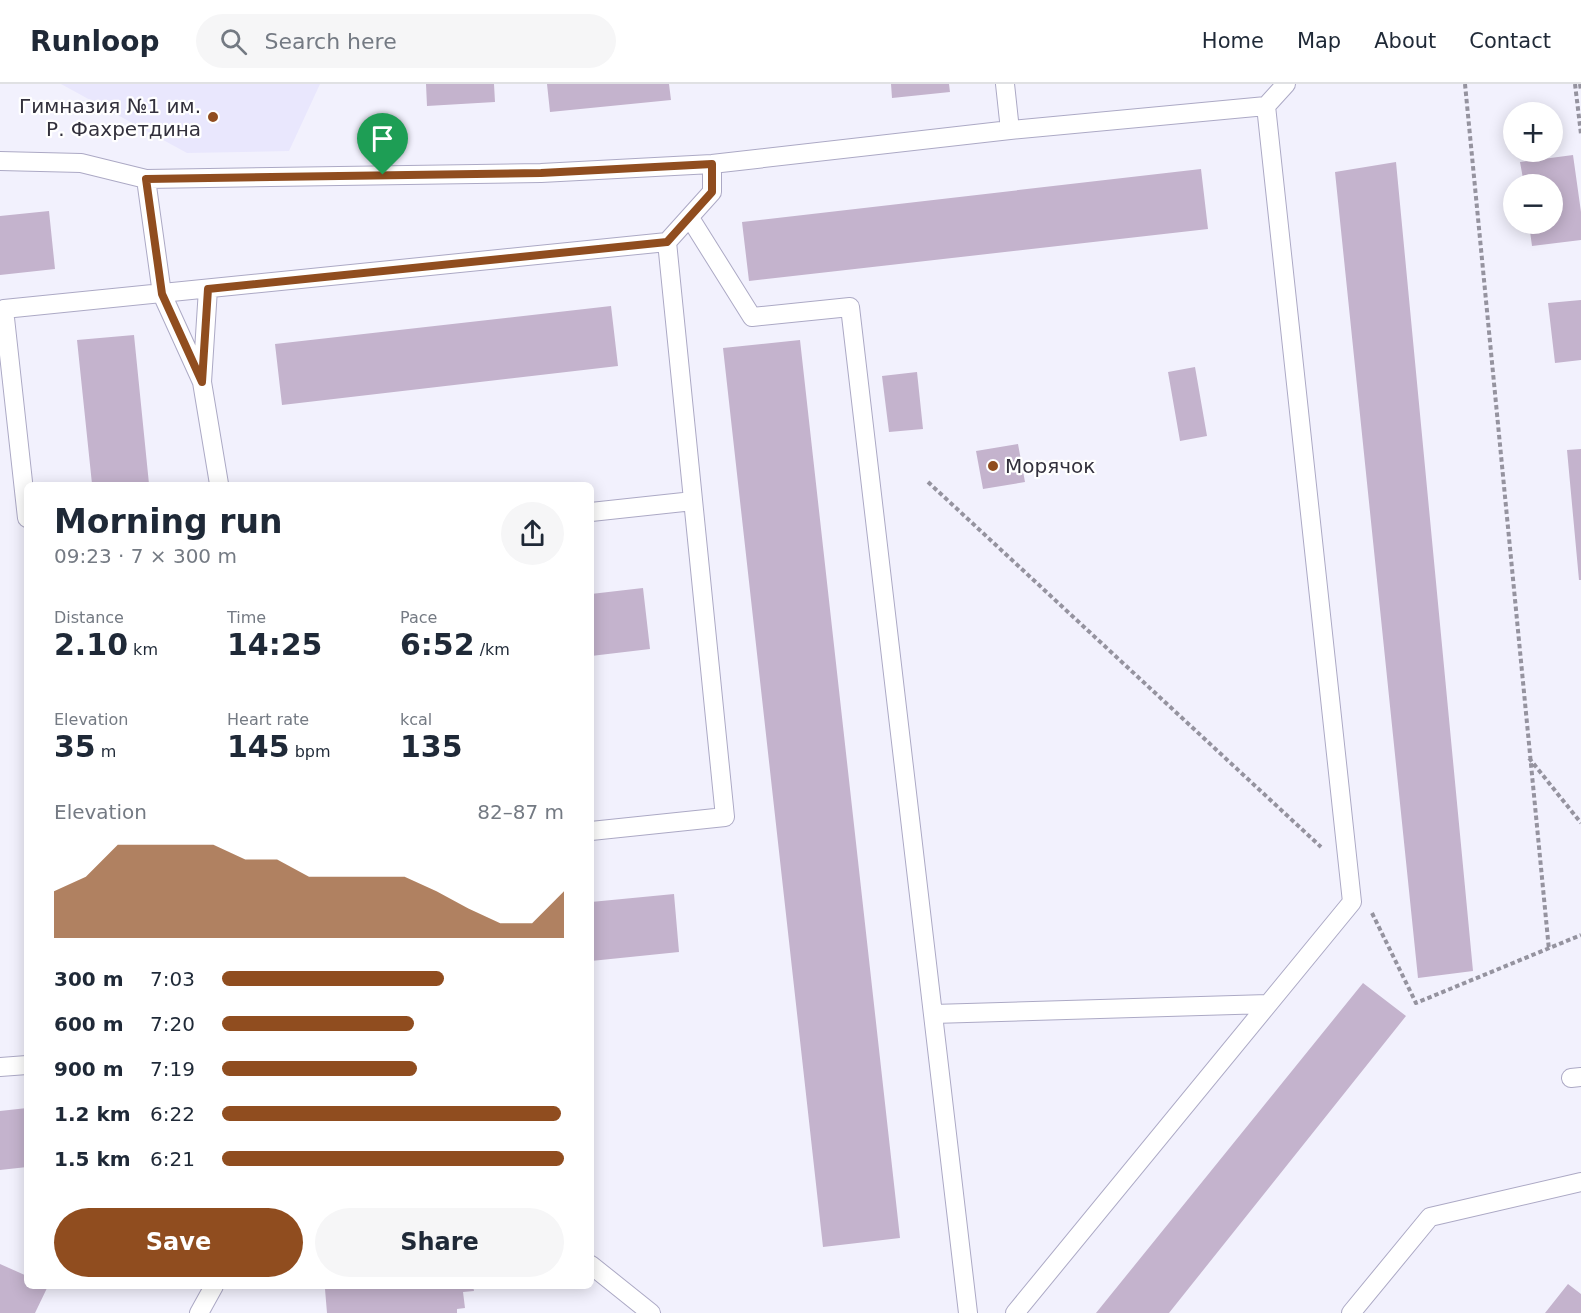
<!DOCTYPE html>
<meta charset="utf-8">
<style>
body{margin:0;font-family:"DejaVu Sans",sans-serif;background:#f6f6f7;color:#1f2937;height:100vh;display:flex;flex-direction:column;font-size:22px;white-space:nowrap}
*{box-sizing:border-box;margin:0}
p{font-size:20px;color:#747a83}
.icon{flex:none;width:33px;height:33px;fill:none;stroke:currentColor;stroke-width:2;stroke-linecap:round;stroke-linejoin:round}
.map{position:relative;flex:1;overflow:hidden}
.drawer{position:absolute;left:24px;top:398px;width:570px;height:807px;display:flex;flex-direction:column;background:#fff;border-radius:9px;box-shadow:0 3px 15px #0003}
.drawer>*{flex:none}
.controls{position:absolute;left:1503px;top:18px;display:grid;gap:12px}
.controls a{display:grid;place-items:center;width:60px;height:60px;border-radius:50%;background:#fff;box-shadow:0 3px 15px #0003;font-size:30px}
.pin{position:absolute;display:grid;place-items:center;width:51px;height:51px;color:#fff;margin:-62px -26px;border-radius:50% 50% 50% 0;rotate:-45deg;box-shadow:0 0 6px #0007}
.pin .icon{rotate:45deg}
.round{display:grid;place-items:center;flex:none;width:63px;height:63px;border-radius:32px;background:#f6f6f7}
.overview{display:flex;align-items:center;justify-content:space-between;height:102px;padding:0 30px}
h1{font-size:33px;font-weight:700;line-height:45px}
.figures{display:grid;grid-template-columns:repeat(3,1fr);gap:9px;height:102px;padding:6px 30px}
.figures div{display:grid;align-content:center}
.figures b{font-size:30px;font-weight:700}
.figures small{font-size:16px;font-weight:400}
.figures p{font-size:16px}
.chart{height:168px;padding:12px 30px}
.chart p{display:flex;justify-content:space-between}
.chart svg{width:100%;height:108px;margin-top:6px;fill:#904d1f;opacity:.7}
.cta{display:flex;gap:12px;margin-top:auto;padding:12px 30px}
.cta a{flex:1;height:69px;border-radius:36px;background:#904d1f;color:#fff;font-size:24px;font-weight:700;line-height:69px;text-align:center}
.cta a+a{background:#f6f6f7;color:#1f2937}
ul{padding:0 30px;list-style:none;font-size:20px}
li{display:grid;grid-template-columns:96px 72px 1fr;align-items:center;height:45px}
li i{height:15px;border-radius:8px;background:#904d1f}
header{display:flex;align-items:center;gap:36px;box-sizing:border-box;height:84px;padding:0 30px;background:#fff;border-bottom:2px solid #e0e1e3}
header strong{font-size:28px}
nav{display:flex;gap:33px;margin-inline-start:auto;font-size:21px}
.search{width:420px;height:54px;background:#f6f6f7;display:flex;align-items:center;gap:15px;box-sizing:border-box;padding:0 21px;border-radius:33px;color:#747a83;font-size:22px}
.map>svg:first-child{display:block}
.built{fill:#e9e7fd}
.building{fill:#c4b3cd}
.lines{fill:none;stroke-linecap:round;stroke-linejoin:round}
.service-casing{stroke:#aca9c5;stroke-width:20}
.path{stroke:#95939f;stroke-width:4;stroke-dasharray:4.5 3;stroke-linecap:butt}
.service{stroke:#fff;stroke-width:18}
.route-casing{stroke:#fff;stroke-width:12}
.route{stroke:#904d1f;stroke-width:8}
.poi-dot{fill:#904d1f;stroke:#fff;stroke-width:2}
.labels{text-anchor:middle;stroke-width:4.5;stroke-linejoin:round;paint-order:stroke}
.poi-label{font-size:20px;fill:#33313d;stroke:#fff;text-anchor:end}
</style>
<header>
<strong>Runloop</strong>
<div class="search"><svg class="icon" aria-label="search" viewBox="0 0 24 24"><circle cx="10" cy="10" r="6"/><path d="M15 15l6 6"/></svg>Search here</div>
<nav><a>Home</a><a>Map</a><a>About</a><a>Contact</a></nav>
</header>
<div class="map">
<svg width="1581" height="1229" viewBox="0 0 1581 1229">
<rect width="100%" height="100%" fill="#f2f1fd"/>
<!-- built -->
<path class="built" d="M61 0H320L289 67 187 69Z"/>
<!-- building -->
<path class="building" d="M426 0H494L495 18 427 22Z
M547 0H669L671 16 550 28Z
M891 0H949L950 8 892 14Z
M1573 71 1581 128V156L1532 162 1529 140H1552V100H1524L1520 78Z
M1396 78 1473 887 1418 894 1335 88Z
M1201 85 1208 145 749 197 742 138Z
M49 127 55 185 0 191V132Z
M1581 216V276L1555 279 1548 219Z
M611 222 618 282 282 321 275 260Z
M134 251 149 400H92L77 256Z
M800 256 900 1154 823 1163 723 264Z
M1195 283 1207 352 1180 357 1168 288Z
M917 288 923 345 889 348 882 292Z
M1018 360 1025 398 983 405 976 367Z
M1581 365V496H1579L1567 366Z
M643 504 650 565 591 572V510Z
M674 810 679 868 591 877V818Z
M1363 899 1406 932 1169 1229H1096Z
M27 1024V1083L0 1086V1027Z
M0 1180 27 1192V1202H48L35 1229H0Z
M1568 1200 1581 1210V1229H1545Z
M342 1202H473L474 1207 463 1208 465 1224 457 1225V1229H327L325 1205Z"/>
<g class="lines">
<defs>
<path id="service" d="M1005 0 1010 46
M0 77 81 79 146 95 541 89 712 80 1010 46 1266 22 1286 0
M146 95 162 210 202 298
M690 134 752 233 850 223 968 1229
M208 205 202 298 219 400
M591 428 693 417
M27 434 4 225 667 158
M591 747 725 733 667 158 712 108V80
M933 930 1268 920
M0 983 27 981
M1571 994 1581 993
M591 1181 651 1229
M199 1229 214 1202
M1015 1229 1352 818 1266 22
M1351 1229 1430 1133 1581 1098"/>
</defs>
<!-- service casing -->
<use href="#service" class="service-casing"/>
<!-- path -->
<path class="path" d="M1465 0 1549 866
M1575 0 1581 50
M1580 0 1581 7
M928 398 1321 763
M1529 674 1581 739
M1372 829 1416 919 1581 851"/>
<!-- service -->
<use href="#service" class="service"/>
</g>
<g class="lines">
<defs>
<path id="route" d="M712 80V108L667 158 208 205 202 298 162 210 146 95 541 89Z"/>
</defs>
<!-- route casing -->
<use href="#route" class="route-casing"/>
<!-- route -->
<use href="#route" class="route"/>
</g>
<!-- markers -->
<g class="poi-dot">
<circle cx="213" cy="33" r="6"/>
<circle cx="993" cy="382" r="6"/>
</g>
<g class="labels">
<!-- poi labels -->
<g class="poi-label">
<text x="201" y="29">Гимназия №1 им.<tspan x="201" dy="23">Р. Фахретдина</tspan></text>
<text x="1005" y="389" text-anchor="start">Морячок</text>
</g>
</g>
</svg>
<div class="controls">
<a>+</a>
<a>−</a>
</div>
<div class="pin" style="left:383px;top:91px;background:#1e9e55"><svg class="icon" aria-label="arrive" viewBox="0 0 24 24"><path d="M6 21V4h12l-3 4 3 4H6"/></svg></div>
<section class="drawer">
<div class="overview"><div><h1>Morning run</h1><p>09:23 · 7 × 300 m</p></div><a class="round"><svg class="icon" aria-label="share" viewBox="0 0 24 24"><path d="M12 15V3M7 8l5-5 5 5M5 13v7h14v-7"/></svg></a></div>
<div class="figures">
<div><p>Distance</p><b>2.10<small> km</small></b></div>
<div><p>Time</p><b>14:25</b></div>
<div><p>Pace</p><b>6:52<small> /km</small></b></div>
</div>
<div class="figures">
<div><p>Elevation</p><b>35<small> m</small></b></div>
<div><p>Heart rate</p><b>145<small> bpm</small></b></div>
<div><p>kcal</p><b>135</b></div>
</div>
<div class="chart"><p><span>Elevation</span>82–87 m</p>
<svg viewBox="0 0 160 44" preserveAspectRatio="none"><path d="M0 44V25L10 19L20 6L30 6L40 6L50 6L60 12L70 12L80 19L90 19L100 19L110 19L120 25L130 32L140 38L150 38L160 25V44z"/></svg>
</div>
<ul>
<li><b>300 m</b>7:03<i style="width:65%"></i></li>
<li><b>600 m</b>7:20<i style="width:56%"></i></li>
<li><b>900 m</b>7:19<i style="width:57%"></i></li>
<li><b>1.2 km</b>6:22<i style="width:99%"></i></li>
<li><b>1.5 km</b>6:21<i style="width:100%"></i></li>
</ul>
<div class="cta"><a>Save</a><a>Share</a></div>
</section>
</div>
